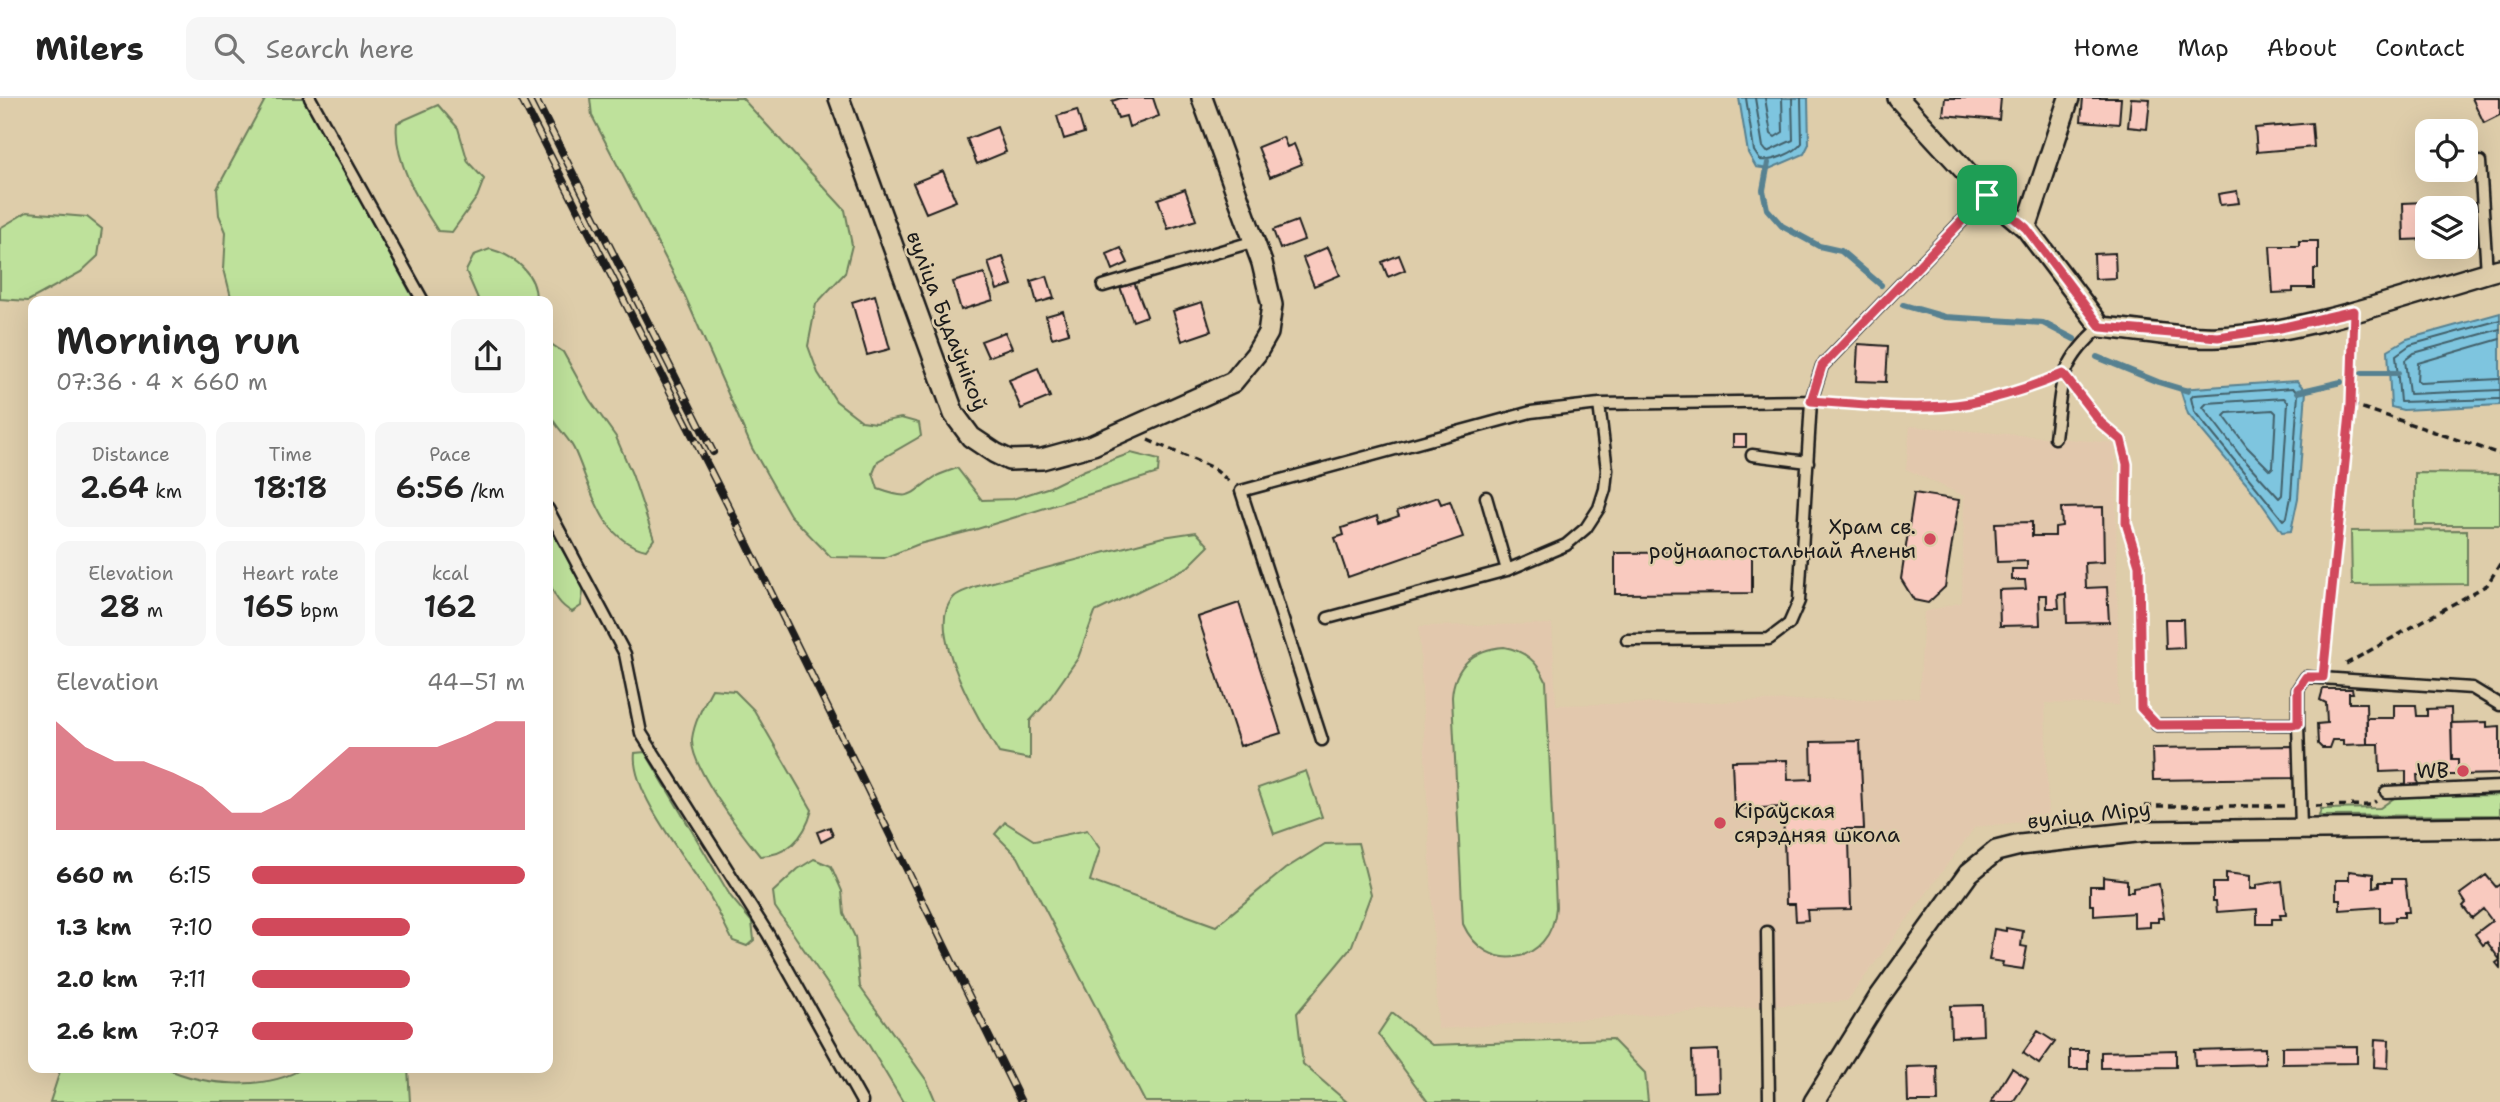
<!DOCTYPE html>
<meta charset="utf-8">
<style>
body{margin:0;font-family:"Shantell Sans",sans-serif;background:#f6f6f6;color:#222;height:100vh;display:flex;flex-direction:column;font-size:26px;white-space:nowrap}
*{box-sizing:border-box;margin:0}
p{font-size:23px;color:#767676}
.icon{flex:none;width:38px;height:38px;fill:none;stroke:currentColor;stroke-width:2;stroke-linecap:round;stroke-linejoin:round}
.map{position:relative;flex:1;overflow:hidden}
.panel{position:absolute;left:28px;top:198px;width:525px;height:777px;display:flex;flex-direction:column;background:#fff;border-radius:14px;box-shadow:0 7px 28px #0002}
.panel>*{flex:none}
.tools{position:absolute;left:2415px;top:21px;display:grid;gap:14px}
.tools a{display:grid;place-items:center;width:63px;height:63px;border-radius:14px;background:#fff;box-shadow:0 7px 28px #0002;font-size:35px}
.pin{position:absolute;display:grid;place-items:center;width:60px;height:60px;color:#fff;margin:-30px;border-radius:14px;box-shadow:0 4px 10px #0006}
.round{display:grid;place-items:center;flex:none;width:74px;height:74px;border-radius:14px;background:#f6f6f6}
.summary{display:flex;align-items:center;justify-content:space-between;height:119px;padding:0 28px}
h1{font-size:38px;font-weight:600;line-height:52px}
.stats{display:grid;grid-template-columns:repeat(3,1fr);gap:10px;height:119px;padding:7px 28px}
.stats div{display:grid;align-content:center;border-radius:14px;background:#f6f6f6;text-align:center}
.stats b{font-size:30px;font-weight:600}
.stats small{font-size:19px;font-weight:400}
.stats p{font-size:19px}
.chart{height:196px;padding:14px 28px}
.chart p{display:flex;justify-content:space-between}
.chart svg{width:100%;height:126px;margin-top:7px;fill:#d1495b;opacity:.7}
ul{padding:0 28px;list-style:none;font-size:23px}
li{display:grid;grid-template-columns:112px 84px 1fr;align-items:center;height:52px}
li i{height:18px;border-radius:9px;background:#d1495b}
header{display:flex;align-items:center;gap:42px;box-sizing:border-box;height:98px;padding:0 35px;background:#fff;border-bottom:2px solid #e0e0e0}
header strong{font-size:33px}
nav{display:flex;gap:38px;margin-inline-start:auto;font-size:24px}
.search{width:490px;height:63px;background:#f6f6f6;display:flex;align-items:center;gap:18px;box-sizing:border-box;padding:0 24px;border-radius:14px;color:#767676;font-size:26px}
.map>svg:first-child{display:block}
.built{fill:#e2c8ad}
.green{fill:#bee19b;stroke:#6d7e5c;stroke-width:2}
.water{fill:#7ec5df;stroke:#578191;stroke-width:2}
.lines{fill:none;stroke-linecap:round;stroke-linejoin:round}
.shore{stroke:#43606a;stroke-width:2}
.stream{stroke:#578191;stroke-width:6}
.building{fill:#f9cabf;stroke:#1c1c1c;stroke-width:2}
.lane-casing{stroke:#1c1c1c;stroke-width:15}
.street-casing{stroke:#1c1c1c;stroke-width:24}
.path{stroke:#1c1c1c;stroke-width:3.5;stroke-dasharray:7 5;stroke-linecap:butt}
.lane{stroke:#decdaa;stroke-width:10}
.street{stroke:#decdaa;stroke-width:19}
.rail-casing{stroke:#1c1c1c;stroke-width:8}
.rail{stroke:#decdaa;stroke-width:5;stroke-dasharray:16;stroke-linecap:butt}
.route-casing{stroke:#fff;stroke-width:14}
.route{stroke:#d1495b;stroke-width:9}
.poi-dot{fill:#d1495b;stroke:#decdaa;stroke-width:2.5}
.labels{text-anchor:middle;stroke-width:5;stroke-linejoin:round;paint-order:stroke}
.street-label{font-size:21px;fill:#1c1c1c;stroke:#decdaa}
.poi-label{font-size:21px;fill:#1c1c1c;stroke:#decdaa;text-anchor:end}
</style>
<header>
<strong>Milers</strong>
<div class="search"><svg class="icon" aria-label="search" viewBox="0 0 24 24"><circle cx="10" cy="10" r="6"/><path d="M15 15l6 6"/></svg>Search here</div>
<nav><a>Home</a><a>Map</a><a>About</a><a>Contact</a></nav>
</header>
<div class="map">
<svg width="2500" height="1004" viewBox="0 0 2500 1004">
<rect width="100%" height="100%" fill="#decdaa"/>
<filter id="ink" filterUnits="userSpaceOnUse"><feTurbulence type="fractalNoise" baseFrequency=".0143" numOctaves="2"/><feDisplacementMap in="SourceGraphic" scale="14" xChannelSelector="R" yChannelSelector="G"/><feConvolveMatrix kernelMatrix="1 2 1 2 8 2 1 2 1" color-interpolation-filters="sRGB"/></filter>
<g filter="url(#ink)">
<!-- built -->
<path class="built" d="M1910 328 2115 345 2119 607 2045 605 2048 721 1975 729 1847 903 1438 931 1419 528 1552 526 1556 607 1919 600 1924 514 1962 504 1964 398 1906 371Z"/>
<!-- green -->
<path class="green" d="M266 0H304L415 203H232L224 171 226 134 219 117 217 91Z
M590 0H742L845 112 852 147 845 175 816 206 808 248 818 275 836 303 862 323 876 325 901 320 919 325 921 338 878 363 873 375 878 391C914 404 908 396 935 379 941 375 950 373 957 370L982 402 1013 401 1050 389 1085 372 1131 355 1159 362 1158 375 974 432 919 446 884 460 831 459 790 417 752 350 685 198 592 18Z
M438 7 458 30 468 64 484 81 477 99 452 134 438 133C418 103 393 61 397 25Z
M27 114 87 119 102 131 98 158 81 174 28 203 0 201V130Z
M490 151C515 158 537 176 536 203H479L466 173 474 157Z
M548 244 563 254 589 301 616 339 632 376 654 441 646 452C599 442 591 387 574 351 567 337 550 324 548 309 544 289 548 264 548 244Z
M2415 375 2500 376V427H2415Z
M548 428 584 488 581 508 572 514C541 497 548 458 548 428Z
M2467 432V486L2352 487 2351 433Z
M1196 434 1209 448 1188 469 1095 514 1078 560 1048 603 1030 623V661L999 655C981 625 922 529 954 499 959 494 969 492 974 489L1163 439Z
M1504 549C1525 553 1537 563 1546 583L1556 809C1552 867 1486 878 1463 826L1452 599C1454 569 1473 551 1504 549Z
M712 591 735 593 754 612 812 712C805 738 789 757 760 758 742 736 690 669 692 641 694 624 704 606 712 591Z
M645 654 731 799 752 824 754 842 747 848 733 843C724 827 717 809 707 794 686 761 630 693 635 655Z
M1306 673 1322 719 1274 736 1258 690Z
M2500 697V717L2319 718 2321 711 2380 710 2397 698Z
M1005 724 1035 743 1087 732 1100 751 1090 783 1216 828 1285 771 1325 746 1358 745 1371 796 1351 850 1297 915 1303 966 1347 1004H1145L1018 759 995 736Z
M814 761 831 768 842 793 844 816 855 839 860 889 927 983 936 1004H903L867 944 775 809 773 794 798 771Z
M1392 915 1432 947 1612 941 1645 975 1648 1004H1428L1378 936Z
M61 970H165C204 988 266 993 303 970H408L410 1004H50Z"/>
<!-- water -->
<path class="water" d="M1739 0H1808L1809 46 1804 56 1769 71 1756 69 1748 55Z
M2500 215V307L2403 312 2391 309 2388 252 2407 241Z
M2297 283 2306 293 2298 400 2291 433 2282 434 2255 396 2188 316 2180 291Z"/>
<g class="lines">
<!-- shore -->
<path class="shore" d="M1746 0 1754 53 1760 62C1772 64 1795 55 1802 45L1801 0
M1755 0 1763 49 1767 54 1793 42 1792 0
M1765 0 1771 36 1775 39 1783 34 1782 0
M2500 222 2410 247 2396 257 2400 304 2500 301
M2500 231 2414 255 2405 262 2409 296 2500 292
M2500 241 2418 265 2417 283 2420 285 2500 281
M2293 290 2298 296 2291 399 2287 419 2283 422 2194 313 2191 300 2194 297Z
M2284 300 2288 304 2282 397 2279 400 2239 356 2203 309 2207 305Z
M2273 312 2276 315 2273 369 2270 372 2247 349 2224 318 2227 315Z"/>
<!-- stream -->
<path class="stream" d="M1768 65 1763 92 1767 111 1782 128 1819 148 1841 153 1881 187
M1903 207 1945 219 2043 225 2074 241
M2097 259 2158 284 2188 293
M2362 275H2398
M2298 294 2341 284"/>
</g>
<!-- building -->
<path class="building" d="M1121 0H1153L1159 18 1129 29 1126 18 1118 20 1112 3Z
M1945 0H2001L1999 22 1943 17Z
M2083 0H2121L2119 26 2081 23Z
M2131 0 2150 1 2147 31 2128 29Z
M2472 0H2500V17L2484 25Z
M1077 12 1084 35 1064 41 1057 18Z
M2312 25 2314 49 2257 54 2255 30Z
M997 29 1006 54 977 66 967 41Z
M1283 39 1287 49 1294 46 1302 66 1270 79 1258 49Z
M943 73 956 103 926 115 913 85Z
M1185 91 1196 122 1168 131 1158 101Z
M2237 93 2239 105 2220 107 2218 96Z
M2447 103V110H2427V141L2404 142 2403 105Z
M1297 123 1304 142 1280 151 1273 132Z
M2299 143H2318V171H2314V190H2293V194L2273 195 2270 148H2299Z
M1328 149 1340 177 1314 188 1303 160Z
M1121 150 1128 165 1113 172 1107 156Z
M2115 155 2116 180 2095 181 2094 156Z
M1399 157 1405 172 1388 179 1382 164Z
M1003 159 1012 187 997 192 988 164Z
M984 175 993 202 961 212 953 184Z
M1047 178 1054 200 1037 205 1031 183Z
M1134 184 1147 218 1133 223 1120 189Z
M875 197 890 251 867 257 852 204Z
M1202 204 1211 233 1182 243 1173 213Z
M1063 213 1069 235 1052 240 1046 218Z
M1005 234 1012 250 988 259 981 243Z
M1858 246 1888 248 1886 284 1856 283Z
M1038 270 1050 299 1021 311 1009 282Z
M1733 337H1746V349H1733Z
M1914 395 1959 402 1945 489 1928 505 1914 502 1901 481Z
M1438 399 1441 406 1450 403 1463 439 1348 479 1335 440 1344 437 1342 430 1377 418 1379 425 1399 418 1397 413Z
M2103 409 2104 464 2085 465 2086 490 2107 489 2109 524 2067 525 2066 496 2058 497 2059 510H2047V497H2039L2040 527 2000 528 1999 492 2026 491 2025 482H2012V471H2027V463L1997 464 1995 425 2032 424V438H2055V429L2062 428 2061 410Z
M1752 454V495L1615 496V455Z
M1239 505 1281 635 1240 648 1198 519Z
M2165 521H2183L2184 550 2166 551Z
M2323 591H2352L2353 595H2349V605H2366L2367 646 2343 647V642H2332L2329 650H2322L2318 646 2317 626 2327 625 2326 605 2320 602Z
M2394 607H2416L2417 618H2427V611L2451 610 2452 661H2458V677H2417L2418 689H2406V673L2380 674 2379 646H2367V620H2394Z
M2487 624V629L2500 628V676L2458 677V661H2452L2451 625Z
M1860 643 1864 731H1843V742H1849L1851 811 1807 812 1808 822 1796 823 1795 806H1786L1783 709 1734 711 1732 663 1787 662 1788 682 1812 681 1811 644Z
M2293 648 2294 680 2153 682 2152 650Z
M830 729 833 738 821 744 817 734Z
M2349 773 2373 776V789L2379 788V784H2392V781H2405L2409 814H2404V819H2395V823L2380 824V809L2340 812V801H2336V782H2349Z
M2226 775 2250 778V791H2256V787L2282 783 2286 817H2280L2281 821H2272V826H2257V811L2217 814 2216 803H2213V785H2226Z
M2486 777 2496 789 2500 786V870L2496 865 2500 862 2487 844 2483 847 2475 836 2492 823 2483 811 2472 820 2463 808 2466 805 2460 796Z
M2103 779 2127 782V794H2133V790L2159 786 2164 820H2158V824H2150V829L2134 830V815L2094 818V807H2090V788H2103Z
M2006 830 2023 833 2021 848 2027 849 2023 871 2002 868 2003 864 1989 862 1994 831 2006 833Z
M1982 907 1983 937 1951 939 1950 908Z
M2038 933 2055 944 2039 966 2023 955Z
M2375 941 2389 942 2388 970 2374 969Z
M2357 948V965L2282 966V949Z
M2265 950V966L2195 968 2194 952Z
M1718 952 1719 993 1693 994 1692 953Z
M2070 952H2088V971H2070Z
M2176 952V969L2101 970V954Z
M1937 968 1938 1004H1908L1907 969Z
M2012 970 2028 981 2013 1004H1991Z"/>
<g class="lines">
<defs>
<path id="lane" d="M310 0 423 203
M2480 64 2487 175
M1103 188 1255 143
M2055 340C2062 287 2057 267 2101 229
M1752 357 1808 364
M1486 399 1507 472
M548 411 625 556 641 635 768 836 862 1004
M1328 520 1507 472 1566 447 1586 430 1599 410 1605 391 1607 372 1599 306
M1627 542 1769 541 1789 526 1799 503 1811 303 1822 268 1987 97
M2298 626V591L2306 579 2472 590 2500 607
M2157 627 2298 626 2301 730
M1322 642 1241 393 1531 314 1599 306 1811 303
M2386 694 2500 689
M1767 834 1769 1004"/>
<path id="street" d="M839 0 954 316 971 339 995 355 1009 362 1042 361 1093 347 1233 284 1256 256 1268 235 1272 207 1262 165 1202 0
M1898 0 1987 97 2026 130 2101 229C2137 232 2184 241 2219 239 2307 235 2414 195 2500 171
M2026 130 2069 0
M1814 1004 1878 901 1969 775 1996 753 2020 747 2145 733 2500 729"/>
</defs>
<!-- lane casing -->
<use href="#lane" class="lane-casing"/>
<!-- street casing -->
<use href="#street" class="street-casing"/>
<!-- path -->
<path class="path" d="M2075 292 2101 325 2121 342 2127 366 2126 425 2139 467 2141 610 2149 618
M1826 304C1905 308 1974 313 2049 282
M2351 306 2500 356
M1148 342 1213 370 1231 385
M2324 566 2351 306 2353 232
M2346 566 2487 487 2500 466
M2145 708H2286
M2315 708 2370 707 2376 703"/>
<!-- lane -->
<use href="#lane" class="lane"/>
<!-- street -->
<use href="#street" class="street"/>
<defs>
<path id="rail" d="M521 0 736 423 1021 1004
M535 0 713 354"/>
</defs>
<!-- rail casing -->
<use href="#rail" class="rail-casing"/>
<!-- rail -->
<use href="#rail" class="rail"/>
</g>
</g>
<g class="lines" filter="url(#ink)">
<defs>
<path id="route" d="M1987 97 2026 130 2101 229 2218 239 2280 230 2354 213 2351 306 2323 579H2306L2298 591V626L2157 627 2141 610 2139 467 2126 425 2127 366 2121 342 2101 325 2063 276C2032 289 2002 299 1970 305 1918 314 1863 306 1811 303L1822 268Z"/>
</defs>
<!-- route casing -->
<use href="#route" class="route-casing"/>
<!-- route -->
<use href="#route" class="route"/>
</g>
<!-- markers -->
<g class="poi-dot">
<circle cx="1930" cy="441" r="7"/>
<circle cx="2463" cy="673" r="7"/>
<circle cx="1720" cy="725" r="7"/>
</g>
<g class="labels">
<!-- street labels -->
<g class="street-label">
<text transform="translate(947 223) rotate(69)" y="7">вуліца Будаўнікоў</text>
<text transform="translate(2089 717) rotate(-6)" y="7">вуліца Міру</text>
</g>
<!-- poi labels -->
<g class="poi-label">
<text x="1916" y="436">Храм св.<tspan x="1916" dy="24">роўнаапостальнай Алены</tspan></text>
<text x="2449" y="680">WB</text>
<text x="1734" y="720" text-anchor="start">Кіраўская<tspan x="1734" dy="24">сярэдняя школа</tspan></text>
</g>
</g>
</svg>
<div class="tools">
<a><svg class="icon" aria-label="locate" viewBox="0 0 24 24"><circle cx="12" cy="12" r="6"/><path d="M12 2v4M12 18v4M2 12h4M18 12h4"/></svg></a>
<a><svg class="icon" aria-label="layers" viewBox="0 0 24 24"><path d="M12 4l9 5-9 5-9-5zM3 14l9 5 9-5"/></svg></a>
</div>
<div class="pin" style="left:1987px;top:97px;background:#1e9e55"><svg class="icon" aria-label="arrive" viewBox="0 0 24 24"><path d="M6 21V4h12l-3 4 3 4H6"/></svg></div>
<section class="panel">
<div class="summary"><div><h1>Morning run</h1><p>07:36 · 4 × 660 m</p></div><a class="round"><svg class="icon" aria-label="share" viewBox="0 0 24 24"><path d="M12 15V3M7 8l5-5 5 5M5 13v7h14v-7"/></svg></a></div>
<div class="stats">
<div><p>Distance</p><b>2.64<small> km</small></b></div>
<div><p>Time</p><b>18:18</b></div>
<div><p>Pace</p><b>6:56<small> /km</small></b></div>
</div>
<div class="stats">
<div><p>Elevation</p><b>28<small> m</small></b></div>
<div><p>Heart rate</p><b>165<small> bpm</small></b></div>
<div><p>kcal</p><b>162</b></div>
</div>
<div class="chart"><p><span>Elevation</span>44–51 m</p>
<svg viewBox="0 0 160 44" preserveAspectRatio="none"><path d="M0 44V6L10 15L20 20L30 20L40 24L50 29L60 38L70 38L80 33L90 24L100 15L110 15L120 15L130 15L140 11L150 6L160 6V44z"/></svg>
</div>
<ul>
<li><b>660 m</b>6:15<i style="width:100%"></i></li>
<li><b>1.3 km</b>7:10<i style="width:58%"></i></li>
<li><b>2.0 km</b>7:11<i style="width:58%"></i></li>
<li><b>2.6 km</b>7:07<i style="width:59%"></i></li>
</ul>
</section>
</div>
